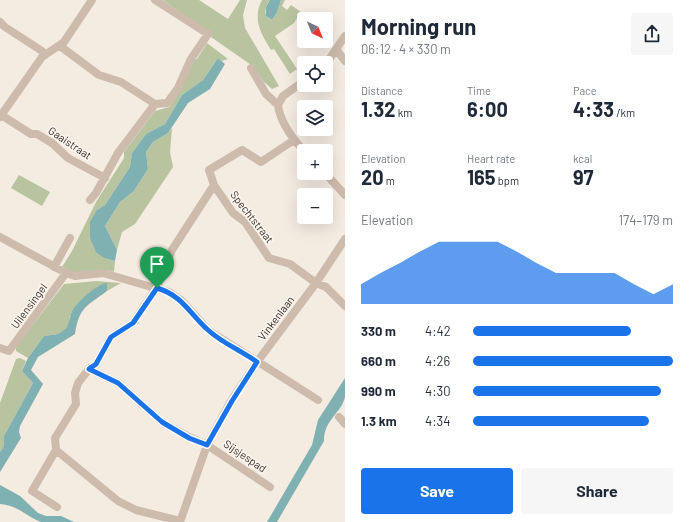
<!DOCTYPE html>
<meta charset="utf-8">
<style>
body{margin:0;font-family:Barlow,sans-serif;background:#f6f6f7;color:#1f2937;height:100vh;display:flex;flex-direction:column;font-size:15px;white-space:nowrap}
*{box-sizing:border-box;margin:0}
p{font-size:13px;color:#747a83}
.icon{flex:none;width:22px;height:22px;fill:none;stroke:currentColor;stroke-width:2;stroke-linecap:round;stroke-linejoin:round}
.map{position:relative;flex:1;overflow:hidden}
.sheet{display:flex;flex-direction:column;background:#fff;width:344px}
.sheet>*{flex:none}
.needle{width:26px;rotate:137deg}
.tools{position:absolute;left:297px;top:12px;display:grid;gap:8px}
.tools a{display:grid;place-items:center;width:36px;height:36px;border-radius:4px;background:#fff;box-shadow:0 4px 16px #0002;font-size:20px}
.pin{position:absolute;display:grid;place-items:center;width:34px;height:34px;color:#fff;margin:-41px -17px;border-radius:50% 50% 50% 0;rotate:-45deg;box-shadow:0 0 4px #0007}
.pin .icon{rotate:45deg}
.round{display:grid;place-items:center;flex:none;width:42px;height:42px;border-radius:4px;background:#f6f6f7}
.headline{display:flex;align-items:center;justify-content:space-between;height:68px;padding:0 16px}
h1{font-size:22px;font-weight:700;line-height:30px}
.stats{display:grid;grid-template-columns:repeat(3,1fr);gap:6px;height:68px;padding:4px 16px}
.stats div{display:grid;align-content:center}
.stats b{font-size:20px;font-weight:700}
.stats small{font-size:11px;font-weight:400}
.stats p{font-size:11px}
.chart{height:112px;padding:8px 16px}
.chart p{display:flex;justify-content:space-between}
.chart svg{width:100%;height:72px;margin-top:4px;fill:#1a73e8;opacity:.7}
.button{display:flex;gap:8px;margin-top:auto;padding:8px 16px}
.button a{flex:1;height:46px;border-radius:4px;background:#1a73e8;color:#fff;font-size:16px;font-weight:700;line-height:46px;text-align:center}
.button a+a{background:#f6f6f7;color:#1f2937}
ul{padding:0 16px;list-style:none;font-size:13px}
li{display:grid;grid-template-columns:64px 48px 1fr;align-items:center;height:30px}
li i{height:10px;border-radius:5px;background:#1a73e8}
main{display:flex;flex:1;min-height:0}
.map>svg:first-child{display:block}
.green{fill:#b8c4a0}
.water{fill:#7fb0b2}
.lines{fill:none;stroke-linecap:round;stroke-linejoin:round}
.street{stroke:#cdbbac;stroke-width:8}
.route-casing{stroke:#fff;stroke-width:8}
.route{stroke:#1a73e8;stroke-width:5}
.labels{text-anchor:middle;stroke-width:3.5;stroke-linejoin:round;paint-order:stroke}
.street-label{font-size:11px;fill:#3b302b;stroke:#fbf5ee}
</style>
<main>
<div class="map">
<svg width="345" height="522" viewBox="0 0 345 522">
<rect width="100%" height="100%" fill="#f4ebe1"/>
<!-- green -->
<path class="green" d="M163 0H199L228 19 240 0H247L243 15 245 28 279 86 272 89 264 82 254 67 211 37 212 34Z
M262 0H270C265 7 262 16 272 20L277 12 281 0H285L282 6 287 10 291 5 301 12 294 23 275 36 297 69 290 74 274 49 271 50C261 34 252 19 262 0Z
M207 43 228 59 222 61 218 58 203 80 182 95 165 124 146 134 132 153 130 167 105 205 97 210 104 258 115 261 114 272 107 270 78 274 62 267 72 251 96 202 124 158V152L155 111 169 107 182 88 193 60 197 59Z
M172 128 170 152 173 167 135 224 122 232 117 250 105 226 120 202 134 191 148 169 146 152 153 142 168 133Z
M19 175 50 192 42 206 11 188Z
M96 281 121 283 107 291V284L70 316 68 328 58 334 44 336 28 358 16 351V347L64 284Z
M20 358 26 361 22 371 33 383 4 436V446L0 452V403L16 359Z"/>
<!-- water -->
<path class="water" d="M270 0H281L277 12 272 20 266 16V7Z
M218 58 225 64 210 89 188 103 168 133 153 142 146 152 148 169 134 191 120 202 105 226 117 250 115 261 104 258 96 252 90 238V222L97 210 105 205 130 167 132 153 146 134 165 124 182 95 203 80Z
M107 283V291C87 306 79 307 75 334L38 357 31 370 43 384 20 426 19 432 21 438 0 472V452L4 446V436L33 383 22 371 28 358 44 336 58 334 67 328C69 322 70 315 73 310 78 301 97 284 107 283Z
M345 378C345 383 345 391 345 397 341 414 324 419 324 441L277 522H267L312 445 318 420Z
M0 485 20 496 38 513 46 516H61L74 522C64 522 50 522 41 522 26 516 17 505 0 504Z"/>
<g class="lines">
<!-- street -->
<path class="street" d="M0 22 5 27 42 51 45 54
M60 46 99 75 121 82 155 104
M336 49 345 61
M326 64 345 36
M251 68 266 94 278 105C280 122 292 138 304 151
M278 105 283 96 304 81
M1 115 31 134H37L52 143 68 158 105 178
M0 117 42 57 64 42 92 0
M325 173 345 195
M214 185 233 213 245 222 269 258 290 264 316 283 326 287 345 306
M90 200 96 193 118 153 155 104 167 103 178 88 191 59 208 34 155 0
M0 237 66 273 75 276 103 273 169 292 181 300 208 330 318 400
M54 267 70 238
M0 348 9 351 66 273
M89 369 118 383 162 422 189 437 207 445 270 487
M339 417 345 424
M56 450 118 501 136 510 180 521
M57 507 32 491 56 450 55 438 76 404 75 393 78 383 89 369 96 364 111 337 133 323 157 287 172 250 214 185 209 170 242 150 261 162 294 140
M180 522 207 445 231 401 257 362 316 283 345 239"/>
</g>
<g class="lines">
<defs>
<path id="route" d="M157 288C183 296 189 313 208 330 222 343 242 351 257 362L232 401 207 445 189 438 162 422 118 383 89 369 96 364 111 337 133 323Z"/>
</defs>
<!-- route casing -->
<use href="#route" class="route-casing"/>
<!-- route -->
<use href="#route" class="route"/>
</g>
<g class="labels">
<!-- street labels -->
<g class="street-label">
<text transform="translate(70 143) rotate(34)" y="4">Gaaistraat</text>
<text transform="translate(252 217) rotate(52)" y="4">Spechtstraat</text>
<text transform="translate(29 306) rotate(-54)" y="4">Uilensingel</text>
<text transform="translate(276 318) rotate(-53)" y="4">Vinkenlaan</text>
<text transform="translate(245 456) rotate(34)" y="4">Sijsjespad</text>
</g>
</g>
</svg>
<div class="tools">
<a><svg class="needle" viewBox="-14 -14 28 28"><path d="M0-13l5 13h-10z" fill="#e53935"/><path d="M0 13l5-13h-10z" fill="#747a83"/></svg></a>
<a><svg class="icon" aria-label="locate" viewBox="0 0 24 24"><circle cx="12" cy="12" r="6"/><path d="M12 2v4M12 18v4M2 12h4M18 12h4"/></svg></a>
<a><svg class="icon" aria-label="layers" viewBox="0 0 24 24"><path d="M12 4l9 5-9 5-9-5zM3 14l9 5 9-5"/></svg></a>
<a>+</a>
<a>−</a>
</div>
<div class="pin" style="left:157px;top:288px;background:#1e9e55"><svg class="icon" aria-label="arrive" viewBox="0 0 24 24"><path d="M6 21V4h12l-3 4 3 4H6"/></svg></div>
</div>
<section class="sheet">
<div class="headline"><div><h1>Morning run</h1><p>06:12 · 4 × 330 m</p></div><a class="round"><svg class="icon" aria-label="share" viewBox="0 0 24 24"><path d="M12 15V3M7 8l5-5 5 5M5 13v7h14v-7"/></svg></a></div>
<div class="stats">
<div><p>Distance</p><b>1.32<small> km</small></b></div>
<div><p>Time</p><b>6:00</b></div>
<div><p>Pace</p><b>4:33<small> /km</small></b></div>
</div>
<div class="stats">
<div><p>Elevation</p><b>20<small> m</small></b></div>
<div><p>Heart rate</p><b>165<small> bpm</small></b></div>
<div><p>kcal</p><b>97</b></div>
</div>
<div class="chart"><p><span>Elevation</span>174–179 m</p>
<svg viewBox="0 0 160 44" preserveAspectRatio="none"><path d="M0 44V32L10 25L20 19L30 12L40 6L50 6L60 6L70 6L80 12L90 19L100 25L110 25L120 25L130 25L140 32L150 38L160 32V44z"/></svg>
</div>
<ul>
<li><b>330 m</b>4:42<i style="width:79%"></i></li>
<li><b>660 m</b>4:26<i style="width:100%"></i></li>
<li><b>990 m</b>4:30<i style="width:94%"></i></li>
<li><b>1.3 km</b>4:34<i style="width:88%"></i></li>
</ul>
<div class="button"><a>Save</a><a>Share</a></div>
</section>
</main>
